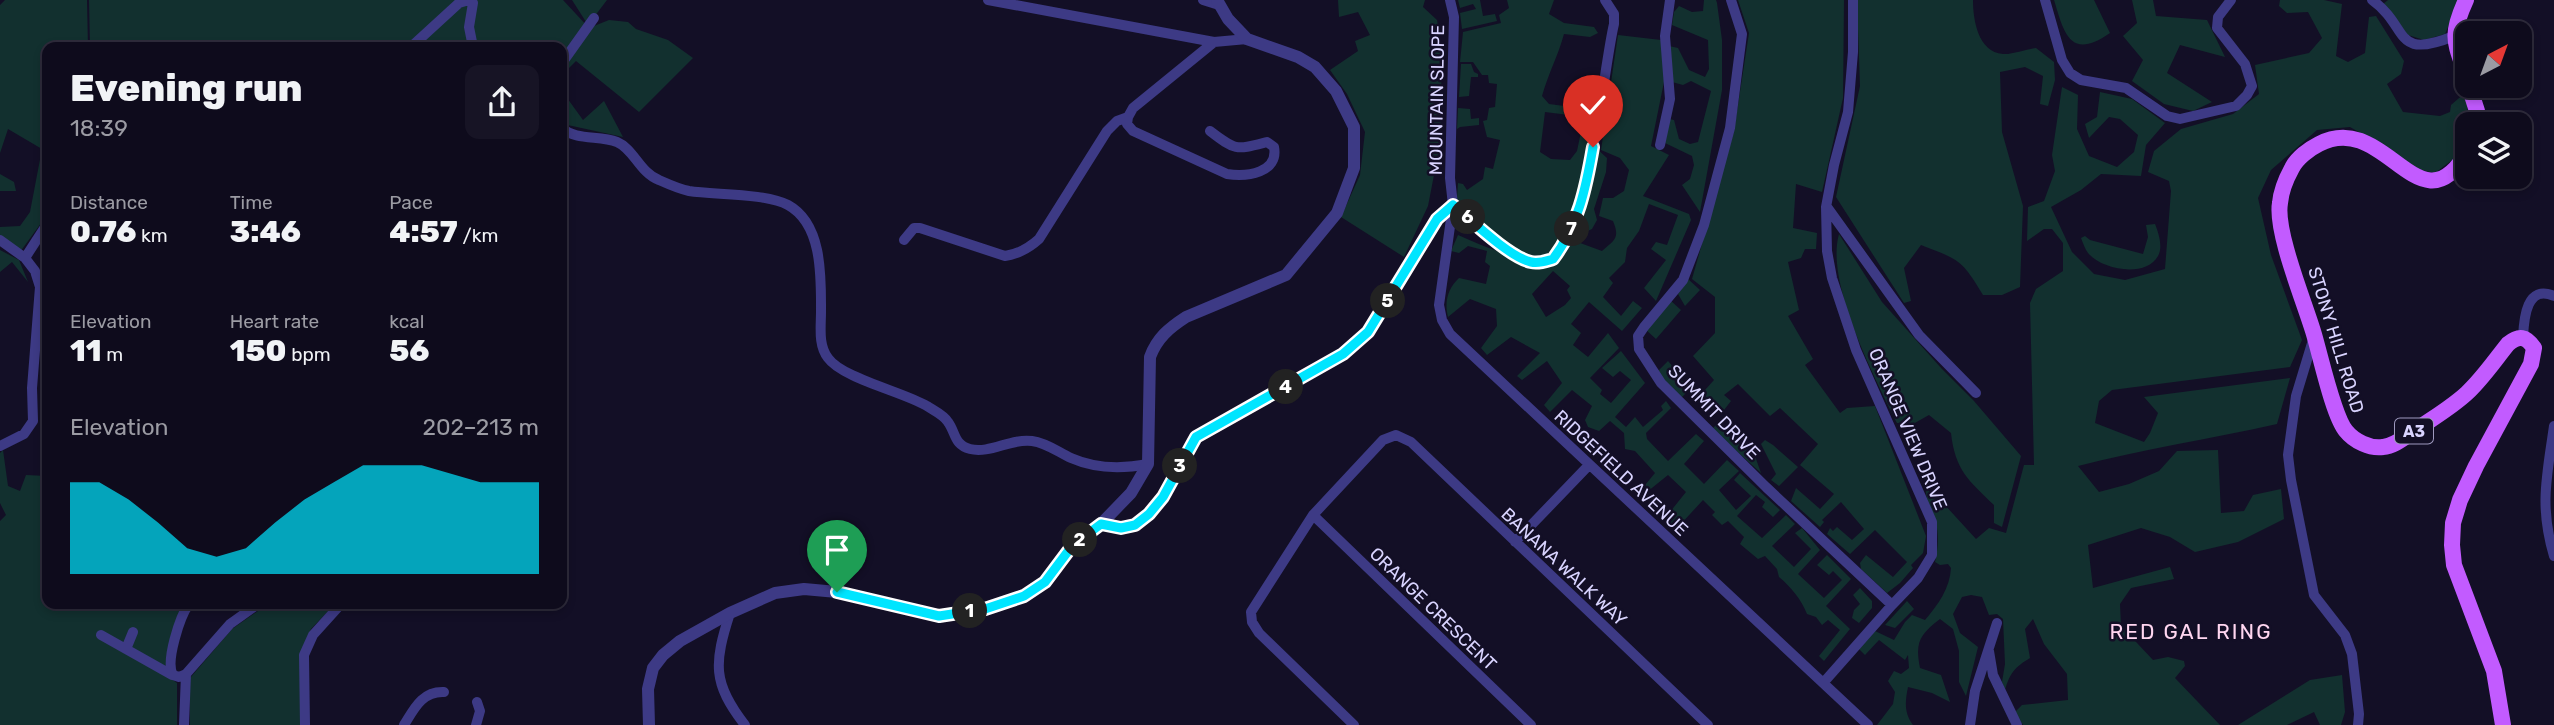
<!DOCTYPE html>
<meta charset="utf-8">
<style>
body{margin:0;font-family:Rubik,sans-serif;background:#171425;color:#f1f3f6;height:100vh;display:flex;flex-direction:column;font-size:26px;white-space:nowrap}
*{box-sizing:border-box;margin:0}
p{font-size:23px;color:#9b9ba3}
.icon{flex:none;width:38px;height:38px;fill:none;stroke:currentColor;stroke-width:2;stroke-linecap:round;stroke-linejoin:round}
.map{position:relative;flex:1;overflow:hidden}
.sheet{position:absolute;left:42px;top:42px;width:525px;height:567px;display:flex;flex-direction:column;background:#0e0b1c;border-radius:14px;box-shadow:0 4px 10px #0003,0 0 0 2px #2e2b3b}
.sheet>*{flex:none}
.needle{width:46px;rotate:41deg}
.fabs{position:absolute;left:2455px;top:21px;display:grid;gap:14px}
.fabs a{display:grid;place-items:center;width:77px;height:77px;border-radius:14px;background:#0e0b1c;box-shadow:0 4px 10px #0003,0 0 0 2px #2e2b3b;font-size:35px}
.pin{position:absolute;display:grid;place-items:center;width:60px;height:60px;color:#fff;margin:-72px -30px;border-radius:50% 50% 50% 0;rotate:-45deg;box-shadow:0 0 7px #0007}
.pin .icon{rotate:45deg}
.km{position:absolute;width:35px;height:35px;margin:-18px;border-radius:50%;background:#222;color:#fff;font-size:19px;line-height:35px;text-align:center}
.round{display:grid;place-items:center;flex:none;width:74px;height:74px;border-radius:14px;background:#171425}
.overview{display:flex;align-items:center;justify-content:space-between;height:119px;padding:0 28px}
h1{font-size:38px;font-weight:800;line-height:52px}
.metrics{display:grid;grid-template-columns:repeat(3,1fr);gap:10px;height:119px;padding:7px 28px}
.metrics div{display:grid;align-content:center}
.metrics b{font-size:30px;font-weight:800}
.metrics small{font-size:19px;font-weight:400}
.metrics p{font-size:19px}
.chart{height:196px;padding:14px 28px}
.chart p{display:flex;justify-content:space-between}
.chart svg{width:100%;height:126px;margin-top:7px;fill:#00e5ff;opacity:.7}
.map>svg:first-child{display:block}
.green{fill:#12302f;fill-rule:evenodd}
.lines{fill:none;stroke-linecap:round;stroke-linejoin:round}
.minor{stroke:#3d3a85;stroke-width:10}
.tertiary{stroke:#3d3a85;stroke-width:12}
.primary{stroke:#c25bff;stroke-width:16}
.route-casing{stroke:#fff;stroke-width:14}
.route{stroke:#00e5ff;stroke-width:9}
.labels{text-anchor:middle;stroke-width:5;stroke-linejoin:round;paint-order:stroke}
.shield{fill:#130f26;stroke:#9e99be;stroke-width:2}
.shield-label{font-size:16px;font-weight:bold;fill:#d9d4ff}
.street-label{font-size:18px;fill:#d9d4ff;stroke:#130f26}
.quarter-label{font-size:21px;letter-spacing:2px;fill:#ffd6f0;stroke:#130f26}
</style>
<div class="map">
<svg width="2554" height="725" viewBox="0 0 2554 725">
<rect width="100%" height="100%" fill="#130f26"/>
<!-- green -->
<path class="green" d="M5 0H87L88 47H47V215L20 252 0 239V227L20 226 30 212 42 149 8 129 0 153V174L14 182 16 191H0V5Z
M89 0H563L589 28 609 20 628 22 636 29 668 40 693 58 639 112 576 61 562 75V47H90Z
M572 0H607L588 25Z
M1338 0H1425L1423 7 1437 20 1442 49 1440 144 1428 206 1404 257 1341 217 1360 175 1365 132 1347 94 1330 70 1358 51 1355 41 1370 35 1358 12 1339 17Z
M1458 0H1480L1483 16 1495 14 1497 21 1462 29 1460 13 1476 9 1473 4 1460 8Z
M1507 0H1554L1549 14 1564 23 1594 27 1598 33 1590 37 1564 34C1558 56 1548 74 1542 96L1549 104 1580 108 1584 102 1589 101 1592 95 1597 100 1593 118 1545 112 1540 152 1551 159 1570 160 1577 151 1582 127 1593 126 1574 217 1551 255 1529 256 1494 236 1461 206 1457 198 1458 183 1463 184 1467 190 1483 179 1485 167 1493 169 1500 140 1487 137 1483 121 1487 120 1489 108 1495 107 1497 84 1489 83 1488 75H1482L1473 62H1460L1463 32 1501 23 1499 15 1509 8Z
M1704 0H1716L1717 3 1722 40V90L1700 212 1682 185 1690 179 1694 165 1692 156 1665 143 1669 119 1674 120 1679 139 1690 144 1698 142 1711 91 1691 81 1683 85 1672 82 1669 46 1678 48 1689 70 1705 77 1709 69 1708 40 1672 25 1674 12 1679 6 1692 12 1703 11Z
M1738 0H1844L1843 98 1822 192 1796 184 1793 228 1817 233 1816 249H1805L1801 258 1788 262 1799 310 1788 316 1813 359 1805 365 1840 413 1847 408 1875 406 1926 536 1923 553 1911 565 1913 568 1900 583 1887 593 1861 569 1860 563 1866 555 1893 577 1907 562 1875 530 1850 554 1827 534 1830 528 1833 531 1837 527 1852 540 1864 529 1841 502 1822 520 1824 522 1820 527 1791 501 1796 488 1820 509 1834 494 1800 465 1818 444 1780 408 1770 416 1738 384 1724 395 1731 401 1724 410 1718 406 1708 411 1696 400 1714 380 1693 356 1715 333V297L1692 279 1734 131 1749 33Z
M1857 0H1973C1973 20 1978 52 2003 54 2011 55 2027 49 2036 48L2054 62 2055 80 2048 106 2040 104 2043 76 2025 67 2000 72 2002 132 2023 206 2020 287 2002 295H1983C1962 260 1960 260 1921 245L1904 268 1911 301 1904 303 1836 197 1860 86Z
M2054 0H2094L2110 33C2070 61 2064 33 2054 0Z
M2132 0H2153L2156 16 2207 20 2225 57 2180 45 2167 73 2212 102 2193 111 2164 104 2132 81 2143 60 2123 36 2137 23Z
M2280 0H2324L2342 4 2336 56 2348 62 2365 53 2369 17 2376 16 2404 61 2401 74 2387 84 2403 112 2440 116 2450 112 2451 105 2466 92 2469 124 2460 154 2435 173 2416 169 2390 150 2350 127 2317 130 2271 170 2258 198 2271 255 2302 340 2290 367 2112 390 2099 401 2095 423 2144 442 2150 433 2158 413 2144 397 2290 378 2277 424C2210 439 2143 449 2078 466L2099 492 2129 484 2159 471 2177 451 2218 450 2221 513 2244 511 2253 495 2281 489 2284 519 2238 542 2195 552 2170 537 2141 528 2088 545 2093 588 2170 567 2174 579 2131 588 2120 604 2121 626 2153 660 2168 657 2184 661 2185 666 2175 678 2220 725H2023L2015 712 2022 705 2068 700 2067 674 2044 644 2033 619 2025 629 2030 658C2015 667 2010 673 2005 690L2002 682 2005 664 2003 619 1997 614 1989 615 1982 597 1971 595 1962 597 1953 614 1960 633 1978 647 1966 696 1959 682V651L1953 629 1940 619C1919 635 1915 643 1920 668L1941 675 1950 702 1932 693 1908 687C1905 702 1904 713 1913 725H1877L1893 704 1895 692 1888 681 1894 671 1901 674 1909 668 1908 655 1905 660 1879 640 1865 655 1859 649 1875 631 1894 640 1905 622 1912 615 1925 620C1938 605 1950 588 1951 568L1948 564 1940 565 1935 562C1938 550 1939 535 1936 523 1933 511 1926 503 1926 490L1933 492 1976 539 1989 528 2006 533 2024 465H2034L2030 303 2036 289 2063 271V243L2052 229H2044L2027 241 2028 207 2044 201 2055 171 2052 155 2062 87 2078 95 2077 129 2089 156 2117 167 2134 152 2138 135 2120 119 2109 117 2089 138 2085 124 2097 117 2100 92 2132 99 2165 123 2146 145 2141 176 2101 174 2081 190 2051 207 2072 252 2094 274 2125 280 2165 269 2171 191 2169 181 2148 172 2154 151 2181 129 2233 114 2259 94 2255 65 2309 53 2322 38 2308 12 2287 13 2279 6Z
M2388 0H2460L2445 34 2424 40 2408 35 2383 4Z
M1618 35 1661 40 1666 72 1651 146 1669 155 1643 196 1689 214 1691 220 1656 301 1644 288 1666 260 1651 249 1656 242 1667 245 1678 215 1649 204 1639 231 1627 248 1625 262 1609 278 1613 283 1603 297 1621 316 1633 301 1642 308 1622 331 1589 302 1571 324 1581 333 1573 345 1588 357 1608 333 1619 348 1590 378 1602 390 1600 394 1611 403 1631 380 1620 371 1613 377 1602 368 1621 351 1645 383 1615 417 1626 427 1635 417 1643 427 1663 410 1661 406 1666 401 1671 408 1646 433 1647 439 1668 461 1696 434 1704 441 1684 464 1704 484 1727 460 1739 471 1719 490 1736 510 1751 496 1734 480 1740 473 1780 510 1773 517 1762 507 1765 502 1756 495 1737 516 1762 538 1786 515 1795 524 1772 546 1794 567 1811 549 1795 533 1802 528 1820 550 1798 574 1824 598 1842 580 1833 571 1829 575 1817 565 1827 555 1851 579 1826 606 1850 629 1824 661 1819 656 1840 630 1828 620 1822 625 1816 617 1807 614C1801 599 1791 587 1779 577L1777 569 1765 556 1758 559 1740 544 1744 537 1728 521 1722 525 1712 515 1715 512 1703 500 1679 526 1670 524 1666 517 1686 492 1668 475 1642 496 1641 490 1655 473 1635 451 1625 449 1624 433 1610 421 1599 431 1588 427 1585 420 1592 406 1572 390 1550 412 1544 405 1562 383 1547 361 1522 380 1517 376 1540 353 1511 337 1487 355 1481 348 1497 326 1496 309 1470 299 1448 317C1444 302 1448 288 1459 278L1486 284 1490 266 1485 262 1487 251 1468 246 1459 253 1451 251 1458 235C1473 242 1489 248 1505 254 1536 267 1554 279 1572 240L1602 251C1615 240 1620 238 1613 221L1599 216 1603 198H1613L1624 191 1629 170 1620 158 1601 150ZM1553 271 1570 286 1567 290 1571 298 1565 305 1546 317 1532 294Z
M1461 64H1471L1474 72 1478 74V77H1471L1469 96 1459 97Z
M562 91 583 120 604 101 623 137 563 124Z
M1458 108 1470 109 1471 119 1479 118V125L1460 127 1457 129Z
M1596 148 1607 158 1606 172 1594 209 1597 220 1592 229 1579 235 1574 234 1587 201Z
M2155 224C2159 234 2163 247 2158 256 2146 278 2102 270 2088 253 2085 249 2083 243 2081 238L2085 236 2090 240 2143 254 2148 237 2146 225Z
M1839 234 1882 302 1942 369 1974 401 2021 456 2002 527 1994 523V505C1969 481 1955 470 1951 433L1929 415 1913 424 1897 423C1875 378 1825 283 1839 234Z
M0 250 19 260 28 282 12 262 0 272Z
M1688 279 1700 290 1685 306 1678 294Z
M1670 300 1681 310 1656 339 1645 329Z
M1668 361 1676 370 1675 373 1690 389 1681 398 1657 372Z
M1717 424 1731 432 1729 436 1744 447 1750 442 1761 473 1712 429Z
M1765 440 1773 445 1798 467 1779 486 1771 480 1776 474 1761 444Z
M3 450 8 486 20 491 26 475 47 476V604H185L165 674 177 683V725H0V521L6 515 0 503V453Z
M1860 588 1872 601V608L1859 623 1852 618 1854 610 1860 604 1853 595Z
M1907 601 1914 609 1895 628 1885 625Z
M268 604H335L311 629 301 653 303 725H190V678L232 629Z
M2342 675 2345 712 2341 725H2320L2314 712 2287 725H2238L2310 680Z"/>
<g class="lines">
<!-- minor -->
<path class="minor" d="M988 0 1214 42 1247 39
M1203 0 1219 5
M1450 0 1454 17 1450 178 1453 205 1439 305 1442 320 1450 334 1868 725
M1731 0 1742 34 1730 128 1704 225 1683 280 1644 327 1638 336 1639 349 1661 383 1766 487 1892 605
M2045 0 2062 60 2070 73 2081 80 2126 88 2167 116 2180 119 2236 106 2247 95 2252 86 2245 64 2217 28 2218 17 2231 0
M2372 0C2410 27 2392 61 2454 36
M411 47 459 3 469 0 473 3 469 27 473 47
M562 63 594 18
M562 128C576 141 599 135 617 142 634 149 640 173 659 180 668 184 679 189 689 191 715 195 765 193 788 205 823 224 821 278 821 312 821 327 818 345 828 358 842 378 903 392 927 406 933 410 944 415 948 422 956 433 954 445 970 449 990 454 1011 438 1032 441 1047 443 1058 452 1071 458 1096 469 1122 469 1148 464
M1210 131C1236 151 1236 150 1267 142L1274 147C1279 173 1247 177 1227 174L1133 131 1127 124 1128 117 1133 108 1214 42
M1660 145 1670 99 1665 36 1670 0
M1453 205C1471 220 1510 257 1531 262 1537 263 1546 263 1552 259 1589 238 1603 69 1614 24V14L1605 0
M1827 207 1919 335 1976 393
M0 240 25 258 47 224
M904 240 914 228H920L1005 256C1019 254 1029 248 1039 239L1107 131 1117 121 1128 117
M2523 337C2524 317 2527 284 2554 296
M2313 340 2296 396 2288 455 2291 480 2314 595 2345 635 2352 654 2359 714 2358 725
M2554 426C2547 476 2539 506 2554 556
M0 446 24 434 33 421 32 388 40 287 35 271 25 258
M1313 515 1531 725
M1101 524 1121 528 1135 525 1149 514 1163 497 1196 437 1343 354 1368 332 1437 219 1453 205
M1515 542 1589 465
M730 613C714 663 712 683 745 725
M101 635 172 675
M126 649 133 632
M1989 651 1993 675 2017 725
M186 674 179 677 173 675C165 662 180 616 189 604
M1824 682 1892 605 1918 578 1932 555V522L1856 350 1832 278 1827 251 1826 207 1834 165 1848 112 1853 52V0
M184 725 186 674 230 624 258 604
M305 725 304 655 313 635 341 604
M404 725C414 709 422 691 444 692
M476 725 480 711 477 702
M1354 725 1259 633 1252 622 1251 612 1313 515 1383 440 1396 435 1411 442 1708 725
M1970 725 1975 691 1997 623"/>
<!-- tertiary -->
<path class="tertiary" d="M649 725 648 689 653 668 663 655 680 641 730 613 775 593 804 589 837 592 939 616 985 609 1024 596 1045 582 1072 546 1101 524 1131 493 1148 464 1150 357C1157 338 1169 328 1186 317L1286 275 1337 213 1354 168V127L1336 91 1315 67 1298 57 1247 39 1228 19 1217 0"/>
<!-- primary -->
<path class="primary" d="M2466 0C2448 39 2456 43 2468 81
M2469 86 2477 111 2476 124
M2468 151C2419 235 2386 109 2319 144 2309 149 2297 158 2292 168 2286 179 2281 191 2280 203 2275 231 2304 301 2313 331 2320 353 2333 416 2346 431 2354 441 2370 449 2383 447 2395 446 2406 436 2416 430 2433 418 2452 407 2467 393 2483 378 2495 360 2508 344 2519 335 2526 336 2534 348L2531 364 2476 466 2460 500 2453 523 2452 545 2454 565 2494 671 2503 725"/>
</g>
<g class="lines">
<defs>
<path id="route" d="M837 592 939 616 985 609 1024 596 1045 582 1072 546 1101 524 1121 528 1135 525 1149 514 1163 497 1196 437 1343 354 1368 332 1437 219 1453 205C1471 220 1509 257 1531 262 1539 264 1546 261 1553 259 1578 226 1586 188 1593 147"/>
</defs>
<!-- route casing -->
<use href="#route" class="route-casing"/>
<!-- route -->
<use href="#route" class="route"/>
</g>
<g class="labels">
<!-- shield labels -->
<rect class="shield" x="2395" y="418.5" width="38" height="25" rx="5"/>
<g class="shield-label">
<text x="2414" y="437">A3</text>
</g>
<!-- street labels -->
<g class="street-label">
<text transform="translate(1437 100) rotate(-89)" y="6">MOUNTAIN SLOPE</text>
<text transform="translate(2336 340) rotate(73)" y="6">STONY HILL ROAD</text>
<text transform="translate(1714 412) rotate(46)" y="6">SUMMIT DRIVE</text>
<text transform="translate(1908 429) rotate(67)" y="6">ORANGE VIEW DRIVE</text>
<text transform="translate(1621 473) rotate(43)" y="6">RIDGEFIELD AVENUE</text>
<text transform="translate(1564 567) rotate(43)" y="6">BANANA WALK WAY</text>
<text transform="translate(1433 609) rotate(44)" y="6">ORANGE CRESCENT</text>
</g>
<!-- quarter labels -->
<g class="quarter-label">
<text x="2191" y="639">RED GAL RING</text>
</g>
</g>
</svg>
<div class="fabs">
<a><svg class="needle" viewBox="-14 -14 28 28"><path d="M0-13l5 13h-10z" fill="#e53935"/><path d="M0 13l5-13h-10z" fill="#9b9ba3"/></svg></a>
<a><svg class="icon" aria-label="layers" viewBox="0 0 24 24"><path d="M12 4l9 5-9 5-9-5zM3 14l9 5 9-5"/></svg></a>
</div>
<div class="pin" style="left:837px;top:592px;background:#1e9e55"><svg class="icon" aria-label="arrive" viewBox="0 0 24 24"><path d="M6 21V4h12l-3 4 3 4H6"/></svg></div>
<div class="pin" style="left:1593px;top:147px;background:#d93025"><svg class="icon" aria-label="check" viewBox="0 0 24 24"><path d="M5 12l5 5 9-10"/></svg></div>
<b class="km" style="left:970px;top:611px">1</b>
<b class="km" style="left:1080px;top:540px">2</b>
<b class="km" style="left:1180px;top:466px">3</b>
<b class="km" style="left:1286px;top:387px">4</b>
<b class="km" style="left:1388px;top:301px">5</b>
<b class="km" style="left:1468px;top:217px">6</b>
<b class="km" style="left:1572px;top:229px">7</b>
<section class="sheet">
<div class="overview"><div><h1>Evening run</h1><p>18:39</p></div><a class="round"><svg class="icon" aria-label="share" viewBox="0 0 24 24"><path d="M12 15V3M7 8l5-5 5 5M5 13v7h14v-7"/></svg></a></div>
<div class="metrics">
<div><p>Distance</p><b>0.76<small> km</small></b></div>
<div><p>Time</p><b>3:46</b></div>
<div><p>Pace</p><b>4:57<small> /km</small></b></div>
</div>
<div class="metrics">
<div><p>Elevation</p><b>11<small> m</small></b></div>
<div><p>Heart rate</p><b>150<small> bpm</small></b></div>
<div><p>kcal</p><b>56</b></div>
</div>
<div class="chart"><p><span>Elevation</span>202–213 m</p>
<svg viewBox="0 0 160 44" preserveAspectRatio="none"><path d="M0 44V12L10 12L20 18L30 26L40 35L50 38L60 35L70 26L80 18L90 12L100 6L110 6L120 6L130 9L140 12L150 12L160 12V44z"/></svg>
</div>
</section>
</div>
